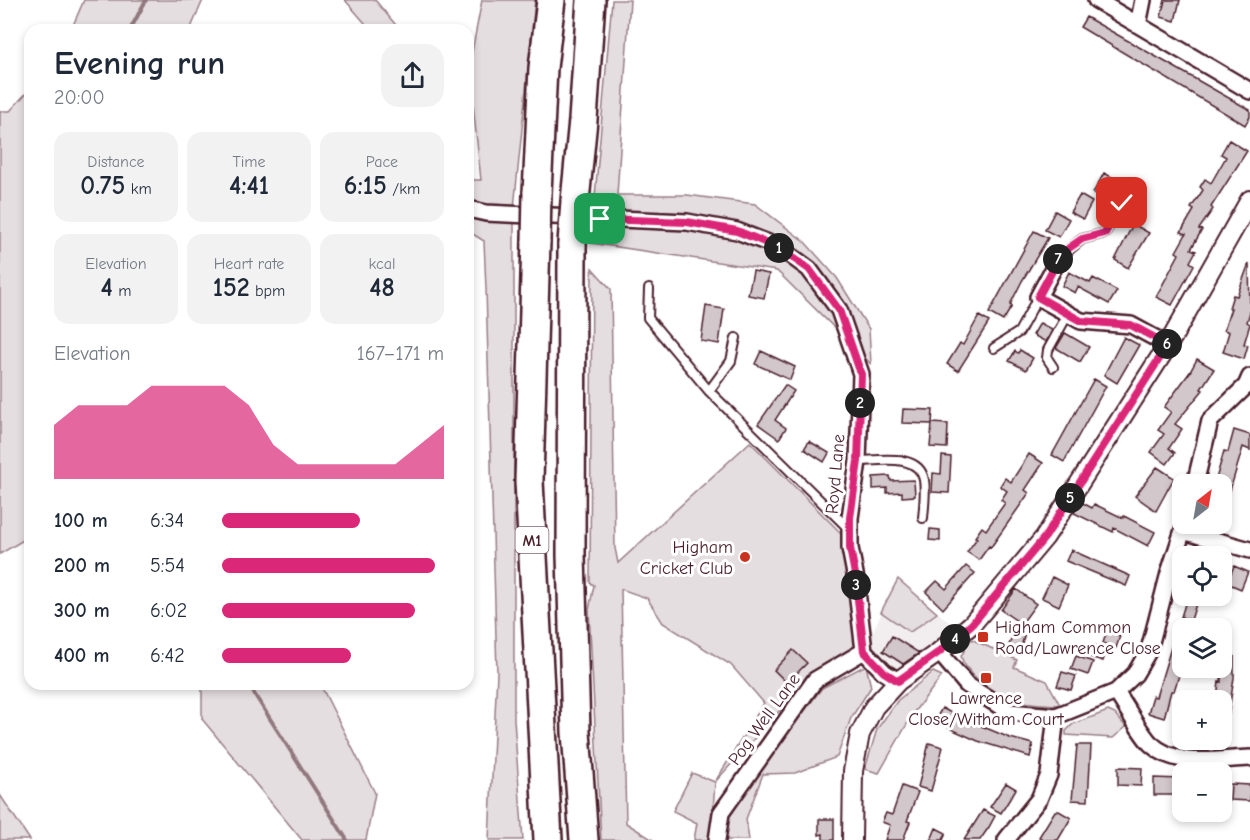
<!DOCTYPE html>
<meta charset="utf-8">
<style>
body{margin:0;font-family:"Comic Neue",sans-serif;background:#f2f2f3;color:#1f2937;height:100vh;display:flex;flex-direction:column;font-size:22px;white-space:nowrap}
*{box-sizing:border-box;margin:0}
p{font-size:20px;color:#747a83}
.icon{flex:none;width:33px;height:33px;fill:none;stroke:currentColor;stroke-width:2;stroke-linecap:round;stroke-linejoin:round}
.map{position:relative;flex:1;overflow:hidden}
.drawer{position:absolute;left:24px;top:24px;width:450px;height:666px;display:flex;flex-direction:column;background:#fff;border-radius:18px;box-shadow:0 3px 9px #0003}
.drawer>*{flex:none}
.needle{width:39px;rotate:31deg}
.fabs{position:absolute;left:1172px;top:474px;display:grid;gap:12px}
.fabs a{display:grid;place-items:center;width:60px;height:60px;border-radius:12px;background:#fff;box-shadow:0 3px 9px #0003;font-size:30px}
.pin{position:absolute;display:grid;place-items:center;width:51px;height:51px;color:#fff;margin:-26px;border-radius:12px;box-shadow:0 3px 9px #0006}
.km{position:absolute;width:30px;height:30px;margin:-15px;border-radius:50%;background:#222;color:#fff;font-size:16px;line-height:30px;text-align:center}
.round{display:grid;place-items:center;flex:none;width:63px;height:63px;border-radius:18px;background:#f2f2f3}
.overview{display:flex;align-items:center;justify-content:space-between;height:102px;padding:0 30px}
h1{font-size:33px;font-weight:700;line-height:45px}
.metrics{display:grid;grid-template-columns:repeat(3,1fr);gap:9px;height:102px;padding:6px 30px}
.metrics div{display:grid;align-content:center;border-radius:15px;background:#f2f2f3;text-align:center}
.metrics b{font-size:26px;font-weight:700}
.metrics small{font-size:16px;font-weight:400}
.metrics p{font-size:16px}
.chart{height:168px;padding:12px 30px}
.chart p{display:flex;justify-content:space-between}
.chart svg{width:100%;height:108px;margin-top:6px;fill:#db2777;opacity:.7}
ul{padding:0 30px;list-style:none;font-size:20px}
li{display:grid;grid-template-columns:96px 72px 1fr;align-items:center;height:45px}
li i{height:15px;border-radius:8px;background:#db2777}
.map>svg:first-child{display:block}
.built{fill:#f2eeef}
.green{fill:#e5dee0;stroke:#987e86;stroke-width:1.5}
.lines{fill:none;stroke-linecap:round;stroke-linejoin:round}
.stream{stroke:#91787e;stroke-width:4}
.building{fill:#d2c7cb;stroke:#4a1f2b;stroke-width:1.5}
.service-casing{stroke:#4a1f2b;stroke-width:12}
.minor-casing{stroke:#4a1f2b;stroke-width:20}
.tertiary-casing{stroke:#4a1f2b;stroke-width:22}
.motorway-casing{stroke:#4a1f2b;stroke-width:32}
.service{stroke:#fff;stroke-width:8}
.minor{stroke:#fff;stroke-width:15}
.tertiary{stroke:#fff;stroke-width:18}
.motorway{stroke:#fff;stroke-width:27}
.motorway-bridge-casing{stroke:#4a1f2b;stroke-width:32;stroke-linecap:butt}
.motorway-bridge{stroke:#fff;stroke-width:27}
.route-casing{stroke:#fff;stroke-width:12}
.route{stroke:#db2777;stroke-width:8}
.poi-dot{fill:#c8321e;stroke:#fff;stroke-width:2}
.labels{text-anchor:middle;stroke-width:6;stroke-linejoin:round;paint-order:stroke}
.shield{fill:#fff;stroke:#80626b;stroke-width:1.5}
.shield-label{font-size:16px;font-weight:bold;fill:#4a1f2b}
.street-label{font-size:18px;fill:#4a1f2b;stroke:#fff}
.poi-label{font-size:18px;fill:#4a1f2b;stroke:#fff;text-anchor:end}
</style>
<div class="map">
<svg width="1250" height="840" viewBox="0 0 1250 840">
<rect width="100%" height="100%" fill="#fff"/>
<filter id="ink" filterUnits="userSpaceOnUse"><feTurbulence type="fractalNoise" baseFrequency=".0167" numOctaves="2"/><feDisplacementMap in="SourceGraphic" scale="12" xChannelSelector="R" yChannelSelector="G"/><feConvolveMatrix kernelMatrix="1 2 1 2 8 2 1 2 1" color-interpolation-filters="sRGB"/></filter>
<g filter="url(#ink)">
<!-- built -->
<path class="built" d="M898 579 956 628 906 671 894 668 876 655 870 637Z"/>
<!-- green -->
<path class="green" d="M84 0H203L190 30H71Z
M345 0H375L400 30H371Z
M482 0H535L514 208V720L523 840H489L497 673 486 289 484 241 468 231V180H481L469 67Z
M612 0H630L617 195H687L755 204 804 241 837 278 869 329 871 364 777 271 591 243Z
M30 89V536L0 554V111H10Z
M592 268 611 289 615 548 618 563 750 442 841 533 856 650 811 676 715 782 711 840H694L697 823 673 811 692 773 715 782 764 703 731 665 663 623 647 598 621 589 626 823 653 840H601L589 610 594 585 590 583Z
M898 579 937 613 910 632 881 612Z
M971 639 1017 660 1014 667 1047 681 1060 705C1027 704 1001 702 977 679 970 671 964 667 961 656Z
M866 665 871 687 851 718 837 757 795 773 763 774 746 819 749 840H723L726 814 822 688Z
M933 672 942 676 914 712 879 773 865 769 877 729 898 700Z
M202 684H320L375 793 366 840H302L202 719Z
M1108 711 1115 714 1126 727 1113 738 1066 735V731L1073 724Z
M0 795 30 840H0Z"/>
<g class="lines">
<!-- stream -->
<path class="stream" d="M130 30 146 0
M248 684 347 840"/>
</g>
<!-- building -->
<path class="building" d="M1165 0H1180L1175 21 1161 17Z
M1086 17 1250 110V117L1245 125 1080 27Z
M1229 140 1247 151 1211 207 1213 209 1199 229 1202 230 1191 249 1196 251 1190 262 1194 265 1172 305 1156 297 1179 254 1176 252 1186 234 1181 232 1194 210 1191 208 1203 190 1200 187 1205 179 1211 183 1226 157 1221 154Z
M1104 173 1125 184 1114 204 1093 193Z
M1080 195 1092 202 1083 219 1070 212Z
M1055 211 1069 219 1059 237 1045 230Z
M1133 224 1149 233 1128 268 1115 260Z
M1034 231 1048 238 1022 281 1010 305 1012 306 1003 321 989 313Z
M1249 263 1250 312 1247 322 1250 324 1244 344 1248 345 1244 359 1223 352 1229 332 1224 330 1231 308H1229L1233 295 1237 296Z
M753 271 769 274 764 298 748 295Z
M1069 272 1090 283 1093 278 1117 291 1109 304 1078 287 1075 293 1062 286Z
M706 306 724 309 719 344 701 341Z
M979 316 989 322 958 371 947 364 960 343 963 345Z
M1040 323 1052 330 1046 342 1033 335Z
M1065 333 1089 347 1080 362 1056 348Z
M1124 337 1139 345 1117 383 1104 375Z
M1020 350 1033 358 1026 370 1009 361 1015 351 1018 353Z
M761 351 795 367 790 380 755 364Z
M1197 359 1214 369 1201 389 1203 390 1175 424 1182 429 1169 448 1175 453 1167 464 1151 452 1164 434 1158 430 1171 412 1164 407 1190 372Z
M1094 379 1106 386 1064 462 1052 455Z
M785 385 794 391 775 420 786 428 779 439 758 424Z
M903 409 933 410 932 423 948 424 947 448 930 447 932 424 902 423Z
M1234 430 1250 435V450L1243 447 1225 507H1221V481L1216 479 1224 451 1228 452Z
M809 441 829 453 824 462 804 449Z
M1029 454 1043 463 1025 490 1029 493 991 547 989 546 979 560 967 552 977 538 975 537 982 527 986 530 1005 503 1001 500 1007 491 1000 486 1005 478 1011 482Z
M942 456 951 457 949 493 932 492 933 473 941 474Z
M1157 467 1174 478 1156 511 1135 496Z
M890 476 891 481 914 480 915 496 902 497V492L887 493V488L873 489V477Z
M1081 502 1092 508 1094 504 1123 518 1124 516 1155 532 1148 546 1114 528 1113 532 1074 513Z
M930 529 940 530V541L929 540Z
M1071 550 1130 576 1126 586 1066 561Z
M966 566 975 573 943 609 926 592 937 581 946 589Z
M1234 566 1248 572 1241 589 1227 583Z
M1052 577 1068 585 1059 606 1042 598Z
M1016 589 1036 604 1022 623 1027 624 1020 652 1008 648 1017 621 1001 610Z
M1186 601 1196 604 1191 620 1181 617Z
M1107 631 1120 636 1116 648 1103 643Z
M892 636 919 653 903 664 883 651Z
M1173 641 1182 644V666L1174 691H1171L1164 718 1148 713 1153 696 1156 697Z
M1094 645 1107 649 1103 661 1090 657Z
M793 650 807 663 787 683 774 670Z
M1222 655 1234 656V678L1227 724H1221V700H1217L1219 681 1221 682Z
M1076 656 1093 662 1088 675 1071 669Z
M1062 672 1076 676 1071 690 1057 686Z
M942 708 973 725 974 723 1010 738 1033 744 1030 757 978 741 951 729V728L935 720Z
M929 743 943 747 931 791 918 787Z
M1077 745H1091L1088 801 1072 800Z
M1118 767 1142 768 1141 786 1118 785Z
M1154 778 1180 779 1179 795H1154Z
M1006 783 1016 789 1001 813 990 807Z
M1231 784 1250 785V801L1230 800Z
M902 786 918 792 907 821 910 822 903 840H885L890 825 882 822 886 813 892 815Z
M983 810 995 816 989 827 980 840H964Z
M1055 811H1059L1071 818 1058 840H1044L1039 837Z
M819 819H834V840H823V834L819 835Z
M936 828 946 833 943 840H931Z"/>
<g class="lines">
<defs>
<path id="service" d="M1059 258 1082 239 1105 233 1122 203
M649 289 648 318 709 391
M736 338 731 361 709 391 849 529
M994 348 1019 332 1038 297
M1053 367 1047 358 1048 350 1068 314
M858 461C878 461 919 452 924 480 926 491 924 506 923 518"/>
<path id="minor" d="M1096 0 1250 91
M1138 25 1143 0
M468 209 486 213 687 222 737 231 779 247 809 269 839 310 861 374 858 461 850 518V548L855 574 864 651
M1059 258 1038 297 1081 321 1131 325 1168 345
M1195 484 1210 421 1246 386 1250 377
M1183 531 1250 550
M939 652 967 685 1009 712 1056 716 1116 692 1135 674 1149 650 1169 573 1185 524
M1116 692C1126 706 1139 731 1150 743 1177 769 1217 759 1250 758
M717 840 721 813 815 680 864 651 884 672 898 681
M1006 840 1039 799 1049 775 1056 716"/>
<path id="tertiary" d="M852 840 853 771 860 734 874 707 898 681 939 652 972 624 1045 537 1168 345 1250 200"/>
<path id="motorway" d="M537 193 543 68 551 0
M575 201 583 120 591 0
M536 241 529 481 548 840
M572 244 571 555 576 732 584 840"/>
</defs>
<!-- service casing -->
<use href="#service" class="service-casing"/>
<!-- minor casing -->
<use href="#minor" class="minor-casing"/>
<!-- tertiary casing -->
<use href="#tertiary" class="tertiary-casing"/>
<!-- motorway casing -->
<use href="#motorway" class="motorway-casing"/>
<!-- service -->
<use href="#service" class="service"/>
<!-- minor -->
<use href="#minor" class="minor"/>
<!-- tertiary -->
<use href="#tertiary" class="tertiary"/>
<!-- motorway -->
<use href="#motorway" class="motorway"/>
<defs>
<path id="motorway-bridge" d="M536 241 537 193
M572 244 575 201"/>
</defs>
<!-- motorway-bridge casing -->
<use href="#motorway-bridge" class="motorway-bridge-casing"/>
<!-- motorway-bridge -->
<use href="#motorway-bridge" class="motorway-bridge"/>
</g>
</g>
<g class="lines" filter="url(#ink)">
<defs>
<path id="route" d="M600 219 687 222 737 231 779 248 809 269 839 310 861 374 858 461 850 518V548L855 574 864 651 884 672 898 681 939 652 972 624 1045 537 1168 345 1131 325 1081 321 1038 297 1059 258 1069 248 1082 239 1105 233 1122 203"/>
</defs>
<!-- route casing -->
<use href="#route" class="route-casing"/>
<!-- route -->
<use href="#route" class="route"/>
</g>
<!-- markers -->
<g class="poi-dot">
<circle cx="745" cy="557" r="6"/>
<rect x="977" y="631" width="12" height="12" rx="3"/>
<rect x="980" y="672" width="12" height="12" rx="3"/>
</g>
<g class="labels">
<!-- shield labels -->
<rect class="shield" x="515.5" y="527" width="33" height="26" rx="4.5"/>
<g class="shield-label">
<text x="532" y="546">M1</text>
</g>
<!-- street labels -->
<g class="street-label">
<text transform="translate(835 474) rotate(-85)" y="6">Royd Lane</text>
<text transform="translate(764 719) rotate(-54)" y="6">Pog Well Lane</text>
</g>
<!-- poi labels -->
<g class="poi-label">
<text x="733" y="553">Higham<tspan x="733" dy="21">Cricket Club</tspan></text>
<text x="995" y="633" text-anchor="start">Higham Common<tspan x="995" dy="21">Road/Lawrence Close</tspan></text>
<text x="986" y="704" text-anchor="middle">Lawrence<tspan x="986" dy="21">Close/Witham Court</tspan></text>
</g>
</g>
</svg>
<div class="fabs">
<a><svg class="needle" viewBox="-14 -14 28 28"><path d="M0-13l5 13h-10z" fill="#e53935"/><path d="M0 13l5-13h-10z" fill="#747a83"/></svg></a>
<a><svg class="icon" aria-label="locate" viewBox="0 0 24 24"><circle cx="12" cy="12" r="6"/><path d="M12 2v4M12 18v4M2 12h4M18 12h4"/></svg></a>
<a><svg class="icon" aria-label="layers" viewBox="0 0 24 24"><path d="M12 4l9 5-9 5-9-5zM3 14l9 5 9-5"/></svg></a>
<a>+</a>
<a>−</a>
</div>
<div class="pin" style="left:600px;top:219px;background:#1e9e55"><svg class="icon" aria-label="arrive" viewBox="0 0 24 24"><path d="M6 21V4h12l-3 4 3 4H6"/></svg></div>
<div class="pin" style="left:1122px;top:203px;background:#d93025"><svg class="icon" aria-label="check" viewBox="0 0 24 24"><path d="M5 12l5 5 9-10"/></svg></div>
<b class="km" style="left:779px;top:248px">1</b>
<b class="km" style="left:860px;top:403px">2</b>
<b class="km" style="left:856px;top:585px">3</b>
<b class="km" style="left:955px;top:639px">4</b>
<b class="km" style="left:1070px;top:498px">5</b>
<b class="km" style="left:1167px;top:344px">6</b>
<b class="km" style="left:1058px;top:259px">7</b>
<section class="drawer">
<div class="overview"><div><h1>Evening run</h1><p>20:00</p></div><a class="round"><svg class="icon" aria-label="share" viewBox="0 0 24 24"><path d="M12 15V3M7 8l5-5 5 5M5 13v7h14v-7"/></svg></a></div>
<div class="metrics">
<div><p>Distance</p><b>0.75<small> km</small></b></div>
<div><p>Time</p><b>4:41</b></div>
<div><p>Pace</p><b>6:15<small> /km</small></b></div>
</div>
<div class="metrics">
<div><p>Elevation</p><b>4<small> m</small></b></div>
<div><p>Heart rate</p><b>152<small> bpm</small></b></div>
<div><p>kcal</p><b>48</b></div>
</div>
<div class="chart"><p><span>Elevation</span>167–171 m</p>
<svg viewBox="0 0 160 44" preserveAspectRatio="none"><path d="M0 44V22L10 14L20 14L30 14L40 6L50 6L60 6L70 6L80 14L90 30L100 38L110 38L120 38L130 38L140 38L150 30L160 22V44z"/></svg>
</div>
<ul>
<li><b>100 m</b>6:34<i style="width:62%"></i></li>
<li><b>200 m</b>5:54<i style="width:96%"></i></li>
<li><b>300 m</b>6:02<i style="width:87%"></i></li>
<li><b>400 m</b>6:42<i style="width:58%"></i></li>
</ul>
</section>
</div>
